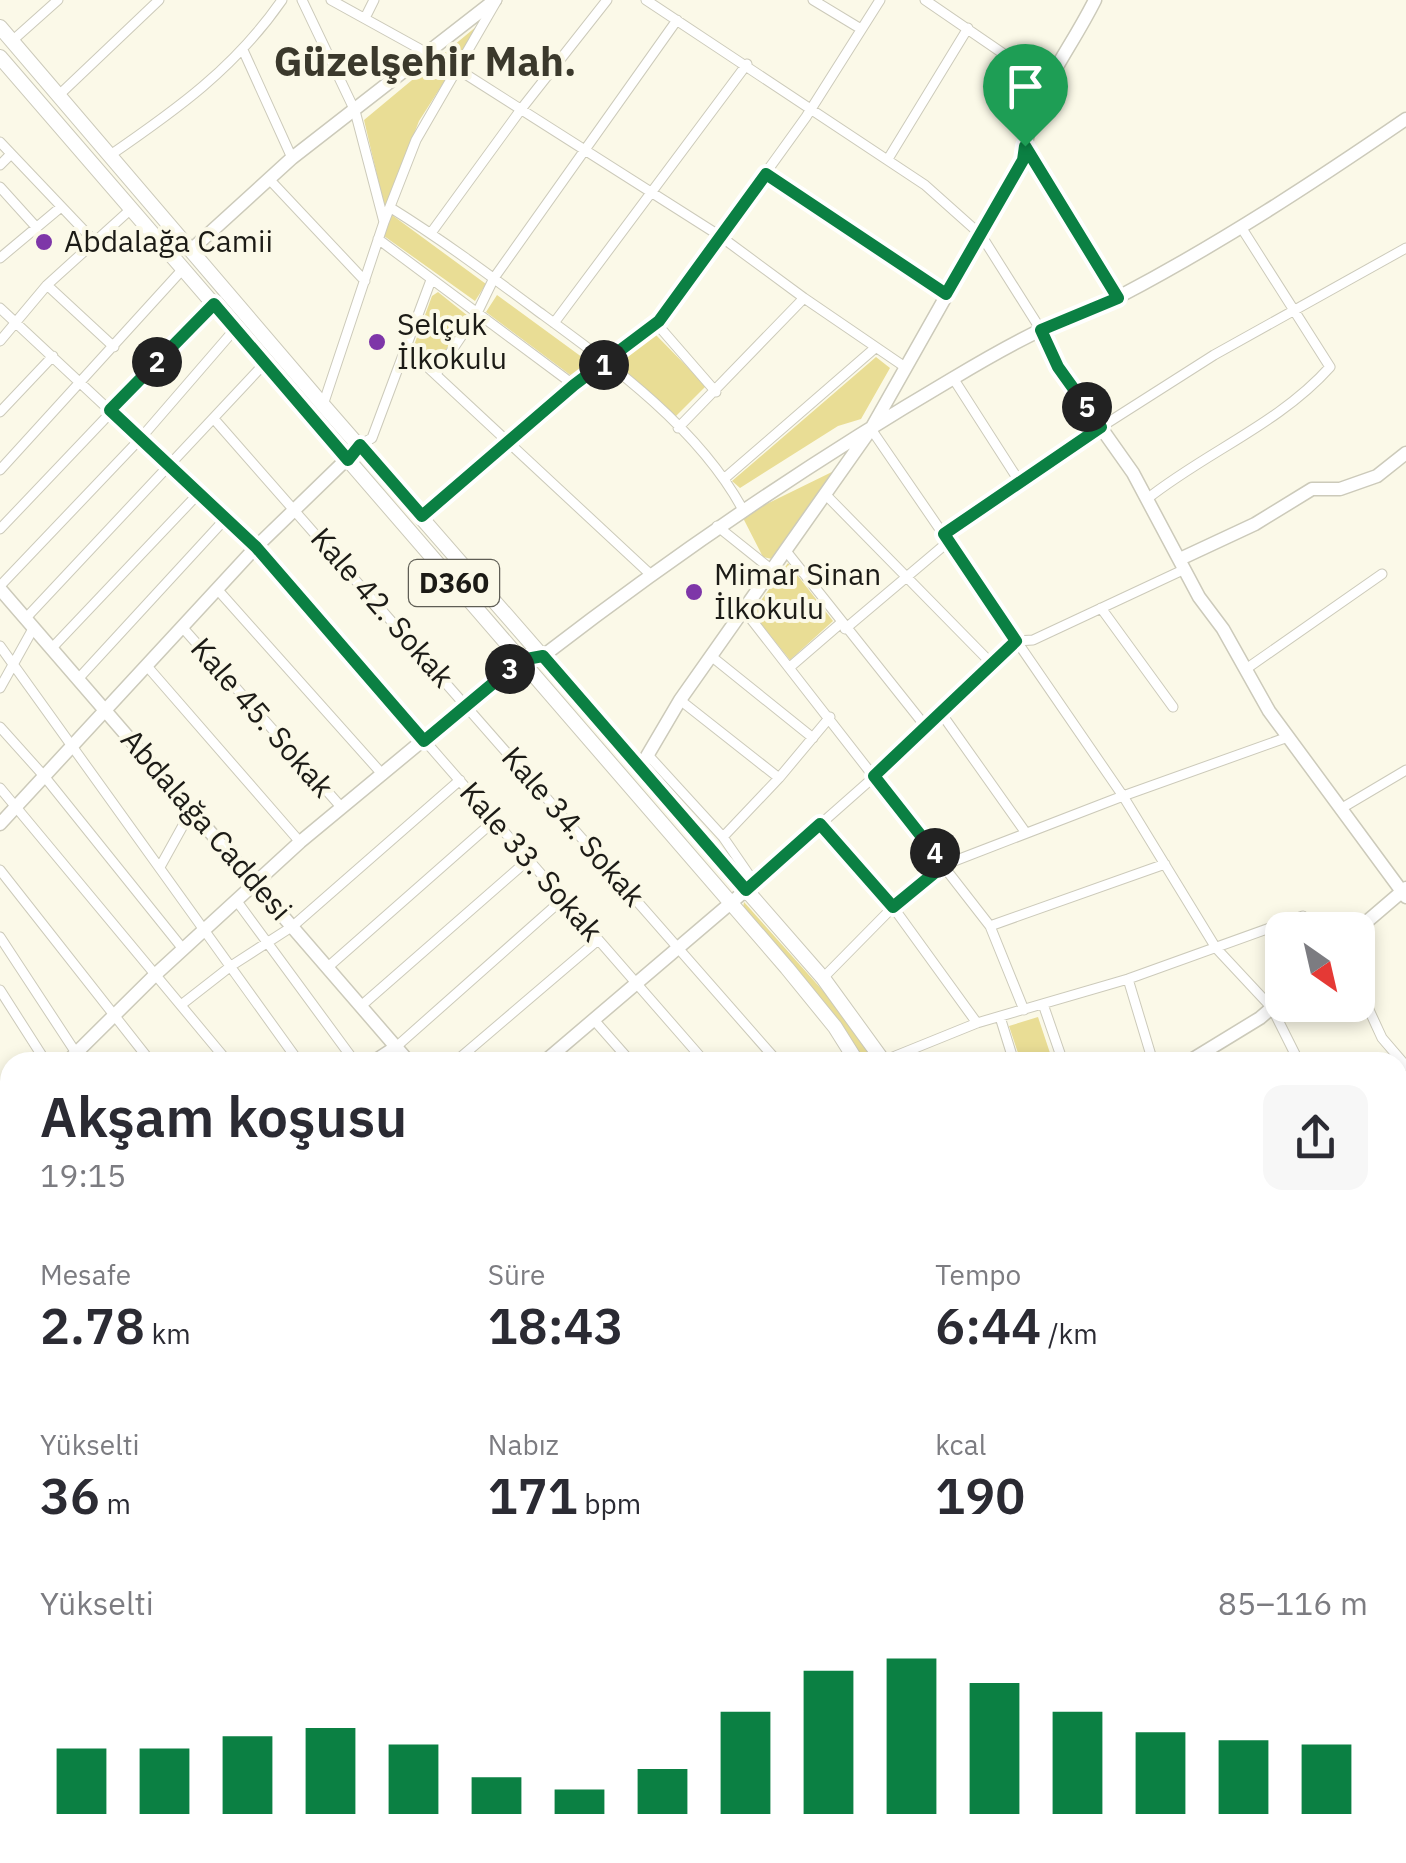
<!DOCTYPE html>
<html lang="tr">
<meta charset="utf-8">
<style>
body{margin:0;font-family:"IBM Plex Sans",sans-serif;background:#f7f7f7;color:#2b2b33;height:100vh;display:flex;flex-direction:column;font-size:38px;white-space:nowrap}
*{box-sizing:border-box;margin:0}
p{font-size:32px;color:#7c7c81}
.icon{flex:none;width:55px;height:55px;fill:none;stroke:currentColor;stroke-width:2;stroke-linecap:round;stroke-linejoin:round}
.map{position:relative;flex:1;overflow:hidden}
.panel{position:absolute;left:0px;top:1052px;width:1408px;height:812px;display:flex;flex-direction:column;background:#fff;border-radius:30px 30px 0 0;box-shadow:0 5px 15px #0003}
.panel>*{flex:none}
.needle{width:65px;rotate:146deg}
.controls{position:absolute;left:1265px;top:912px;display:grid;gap:20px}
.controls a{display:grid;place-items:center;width:110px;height:110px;border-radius:20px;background:#fff;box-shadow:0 5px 15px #0003;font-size:50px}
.pin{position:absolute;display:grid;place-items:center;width:85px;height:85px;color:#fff;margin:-102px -42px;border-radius:50% 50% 50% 0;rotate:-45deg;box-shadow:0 0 10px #0007}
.pin .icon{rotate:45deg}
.km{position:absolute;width:50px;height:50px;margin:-25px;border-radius:50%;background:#222;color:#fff;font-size:28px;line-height:50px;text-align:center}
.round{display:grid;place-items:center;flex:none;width:105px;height:105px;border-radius:20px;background:#f7f7f7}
.headline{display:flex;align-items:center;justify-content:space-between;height:170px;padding:0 40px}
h1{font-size:55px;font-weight:600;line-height:75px}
.metrics{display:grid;grid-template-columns:repeat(3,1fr);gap:15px;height:170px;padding:10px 40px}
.metrics div{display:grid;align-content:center}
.metrics b{font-size:50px;font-weight:600}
.metrics small{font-size:28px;font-weight:400}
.metrics p{font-size:28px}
.chart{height:280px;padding:20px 40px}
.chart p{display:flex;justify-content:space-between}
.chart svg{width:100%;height:180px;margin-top:10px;stroke:#0b8043;stroke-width:6}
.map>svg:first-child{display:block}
.green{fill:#e9dd95}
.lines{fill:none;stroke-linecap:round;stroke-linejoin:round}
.street-casing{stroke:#cccaba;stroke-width:11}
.secondary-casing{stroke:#cccaba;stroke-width:15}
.primary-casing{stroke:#cccaba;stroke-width:16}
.street{stroke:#fff;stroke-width:9}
.secondary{stroke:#fff;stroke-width:12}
.primary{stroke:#fff;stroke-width:14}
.route-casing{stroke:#fff;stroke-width:20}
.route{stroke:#0b8043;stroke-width:12}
.poi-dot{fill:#7e36a8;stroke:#fbf9e8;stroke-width:4}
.labels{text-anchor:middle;stroke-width:8;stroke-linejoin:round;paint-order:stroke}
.shield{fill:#fbf9e8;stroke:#5f5e55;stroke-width:2.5}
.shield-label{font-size:28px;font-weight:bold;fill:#1c1b16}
.poi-label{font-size:30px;fill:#1c1b16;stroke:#fbf9e8;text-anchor:start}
.street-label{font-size:30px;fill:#1c1b16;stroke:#fbf9e8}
.district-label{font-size:40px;font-weight:bold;fill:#3b392c;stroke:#fbf9e8}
</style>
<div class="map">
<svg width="1406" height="1863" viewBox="0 0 1406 1863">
<rect width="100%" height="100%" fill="#fbf9e8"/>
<!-- green -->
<path class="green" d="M483 21 419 121 385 209 364 120Z
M392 215 486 284 475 301 384 236Z
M438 292 468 316 435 367 413 348 432 296Z
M497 295 590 363 573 377 486 312Z
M655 334 706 386 675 417 669 415 622 368V361Z
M876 357 890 368 861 419 838 426 740 488 732 481Z
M838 469 772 559 763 557 742 516Z
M788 563 833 621 790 660 752 613Z
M744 902 840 1010 879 1062H865L832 1013 743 907Z
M1038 1017 1053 1062H1021L1009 1026Z"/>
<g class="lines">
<defs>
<path id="street" d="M302 0 355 111 384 222
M331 0 427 53
M646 0 925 185 981 235 1041 330
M813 0 861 29
M925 0 1046 83
M365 18 374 0
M12 41 58 0
M243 50 292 158
M459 70 720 236 804 298 905 367
M58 96 159 0
M0 142 96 243
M1025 147 1118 298
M109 156C176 110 235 68 282 0
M888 159 968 28
M0 165 11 154
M767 174 946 294
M269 179 365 281
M0 187 37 228
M391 208C441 239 488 274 535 309 610 364 696 425 742 508
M431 233 522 108 607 0
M378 239 574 385
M0 258 61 207
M47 285 114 347
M0 308 256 547 705 1062
M554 323 747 64
M656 323 716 392
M0 341 47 285 131 209
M407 348 650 574
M436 374 477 313 494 278 677 20
M953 378 1021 484
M323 405 384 222 416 140 497 0
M0 412 53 356
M214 419 778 1062
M678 428 804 298
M871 429 1123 796 1216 948 1272 1008 1299 1062
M360 445 372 438 431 280
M0 470 182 270
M725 478 875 348
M826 495 992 664
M1147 499C1206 452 1279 424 1330 367L1241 227
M422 515 574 385 659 321 806 117 880 0
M717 526 772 570
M0 529 214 304
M943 534 1101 427 1214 355 1406 248
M786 551 926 727
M0 586 140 439 235 329
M217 589 383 775
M1101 608 1173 707
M744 610 990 926 1024 1010
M26 618 265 363
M183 628 342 808
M845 629 948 542
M0 646 299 1062
M52 648 199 493
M711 656 813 738
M146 665 300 842
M790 667 841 623
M1246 669 1382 574
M79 678 227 517
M0 688 34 627
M680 700 779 778
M941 713 1026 833
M0 727 44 776 183 949
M648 755 723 837 754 882
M0 788 228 1062
M1342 808 1406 770
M820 824 893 907 977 1023
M723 837 779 778 830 717
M160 867 191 811
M0 870 151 1062
M746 890 875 776 1016 641 1033 640 1185 569
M236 900 355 1062
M990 926 1165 864
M0 937 82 1062
M328 967 495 820
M823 978 893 907 944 865 1123 796 1288 737
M1128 979 1153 1062
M1358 986 1382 1038 1406 1066
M0 990 46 1062
M1043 1004 1063 1062
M181 1005 231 966 293 926 460 780
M361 1006 528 860
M1000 1017 1014 1062
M594 1020 631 1062
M396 1047 564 898
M883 1061 977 1023 1128 979 1303 916 1312 930
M455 1062 598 940
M0 1088 10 1104
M1398 1118 1406 1117
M0 1134 10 1149
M0 1530 10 1542
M0 1633 10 1646
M0 1696 10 1680
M0 1713 10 1756 0 1760
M1398 1804 1406 1806
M11 1855 23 1861 41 1855
M111 1855 119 1863
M246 1855 258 1863
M361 1855 369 1863
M491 1855 503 1863
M723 1855 738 1863
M1115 1855 1135 1863
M100 1863 108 1855
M194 1863 205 1855
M400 1863 405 1855
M569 1863 575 1855
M1055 1863 1057 1855
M1151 1863 1153 1855
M1245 1863 1247 1855"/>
<path id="secondary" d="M191 250 292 158 495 0
M1041 330 1058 367 1133 473 1199 597 1223 629 1269 711 1406 897
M1180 559 1255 524 1312 489H1340L1377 476 1406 453
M0 589 409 1062
M640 768 680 700 871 429 1023 160C1032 92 1066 58 1095 0
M0 824 256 547 353 453
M1357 930 1406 888
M67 1062 156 974 300 842 521 659 543 656C674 555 809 463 952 379 982 361 1013 343 1045 328 1071 317 1098 308 1122 295 1221 243 1314 182 1406 119
M373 1062 396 1047
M544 1062 746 890
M1188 1062 1260 1018 1282 999
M0 1125 10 1115
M0 1269 10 1264
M1398 1301 1406 1300
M0 1384 10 1405
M1398 1463 1406 1465
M0 1567 10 1565
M588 1855 600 1863
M471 1863 478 1855
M746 1863V1855
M802 1863 805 1855
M1333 1863 1334 1855"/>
<path id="primary" d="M0 27 323 405 823 978 884 1062
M0 57 787 968 835 1027 857 1062
M1398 1316 1406 1317"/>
</defs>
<!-- street casing -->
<use href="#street" class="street-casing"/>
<!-- secondary casing -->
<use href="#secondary" class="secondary-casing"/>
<!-- primary casing -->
<use href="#primary" class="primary-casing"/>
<!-- street -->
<use href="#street" class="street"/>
<!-- secondary -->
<use href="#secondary" class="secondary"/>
<!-- primary -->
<use href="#primary" class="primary"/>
</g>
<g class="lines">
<defs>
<path id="route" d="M1025 146 1118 298 1041 330 1058 367 1101 427 944 534 1016 641 874 776 944 865 893 907 820 824 746 890 543 656 521 660 424 741 256 547 110 410 214 304 348 460 360 445 422 516 574 385 659 321 766 174 946 294 1023 160Z"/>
</defs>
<!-- route casing -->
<use href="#route" class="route-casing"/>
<!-- route -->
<use href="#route" class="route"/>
</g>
<!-- markers -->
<g class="poi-dot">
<circle cx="44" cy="242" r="10"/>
<circle cx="377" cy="342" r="10"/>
<circle cx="694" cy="592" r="10"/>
</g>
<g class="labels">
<!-- shield labels -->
<rect class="shield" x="409" y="560" width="90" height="46" rx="8"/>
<g class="shield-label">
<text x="454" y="593">D360</text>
</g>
<!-- poi labels -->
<g class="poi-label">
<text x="64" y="252">Abdalağa Camii</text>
<text x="397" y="335">Selçuk<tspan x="397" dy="34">İlkokulu</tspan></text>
<text x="714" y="585">Mimar Sinan<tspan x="714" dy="34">İlkokulu</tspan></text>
</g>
<!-- street labels -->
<g class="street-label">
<text transform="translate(382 608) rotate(49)" y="10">Kale 42. Sokak</text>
<text transform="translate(262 718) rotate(49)" y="10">Kale 45. Sokak</text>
<text transform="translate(206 825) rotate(49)" y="10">Abdalağa Caddesi</text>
<text transform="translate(573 827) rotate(49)" y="10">Kale 34. Sokak</text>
<text transform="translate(531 862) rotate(49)" y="10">Kale 33. Sokak</text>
</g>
<!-- district labels -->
<g class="district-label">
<text x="425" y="76">Güzelşehir Mah.</text>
</g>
</g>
</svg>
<div class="controls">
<a><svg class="needle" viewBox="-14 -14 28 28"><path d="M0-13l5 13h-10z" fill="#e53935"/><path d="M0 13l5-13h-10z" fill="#7c7c81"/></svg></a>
</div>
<div class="pin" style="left:1025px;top:146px;background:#1e9e55"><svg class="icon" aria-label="arrive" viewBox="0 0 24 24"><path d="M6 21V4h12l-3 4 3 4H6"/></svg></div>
<b class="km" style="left:604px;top:365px">1</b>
<b class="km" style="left:157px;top:362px">2</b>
<b class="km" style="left:510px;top:669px">3</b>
<b class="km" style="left:935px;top:853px">4</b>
<b class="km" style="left:1087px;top:407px">5</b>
<section class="panel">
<div class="headline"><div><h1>Akşam koşusu</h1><p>19:15</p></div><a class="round"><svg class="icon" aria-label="share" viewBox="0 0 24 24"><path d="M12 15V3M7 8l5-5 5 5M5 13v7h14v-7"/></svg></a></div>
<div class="metrics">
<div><p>Mesafe</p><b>2.78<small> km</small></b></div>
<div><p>Süre</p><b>18:43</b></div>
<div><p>Tempo</p><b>6:44<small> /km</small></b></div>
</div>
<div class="metrics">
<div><p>Yükselti</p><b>36<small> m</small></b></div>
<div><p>Nabız</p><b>171<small> bpm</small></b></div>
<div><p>kcal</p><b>190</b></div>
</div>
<div class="chart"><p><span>Yükselti</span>85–116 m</p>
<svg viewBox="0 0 160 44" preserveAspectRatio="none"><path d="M5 44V28M15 44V28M25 44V25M35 44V23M45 44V27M55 44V35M65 44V38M75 44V33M85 44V19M95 44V9M105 44V6M115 44V12M125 44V19M135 44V24M145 44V26M155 44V27"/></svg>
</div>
</section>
</div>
